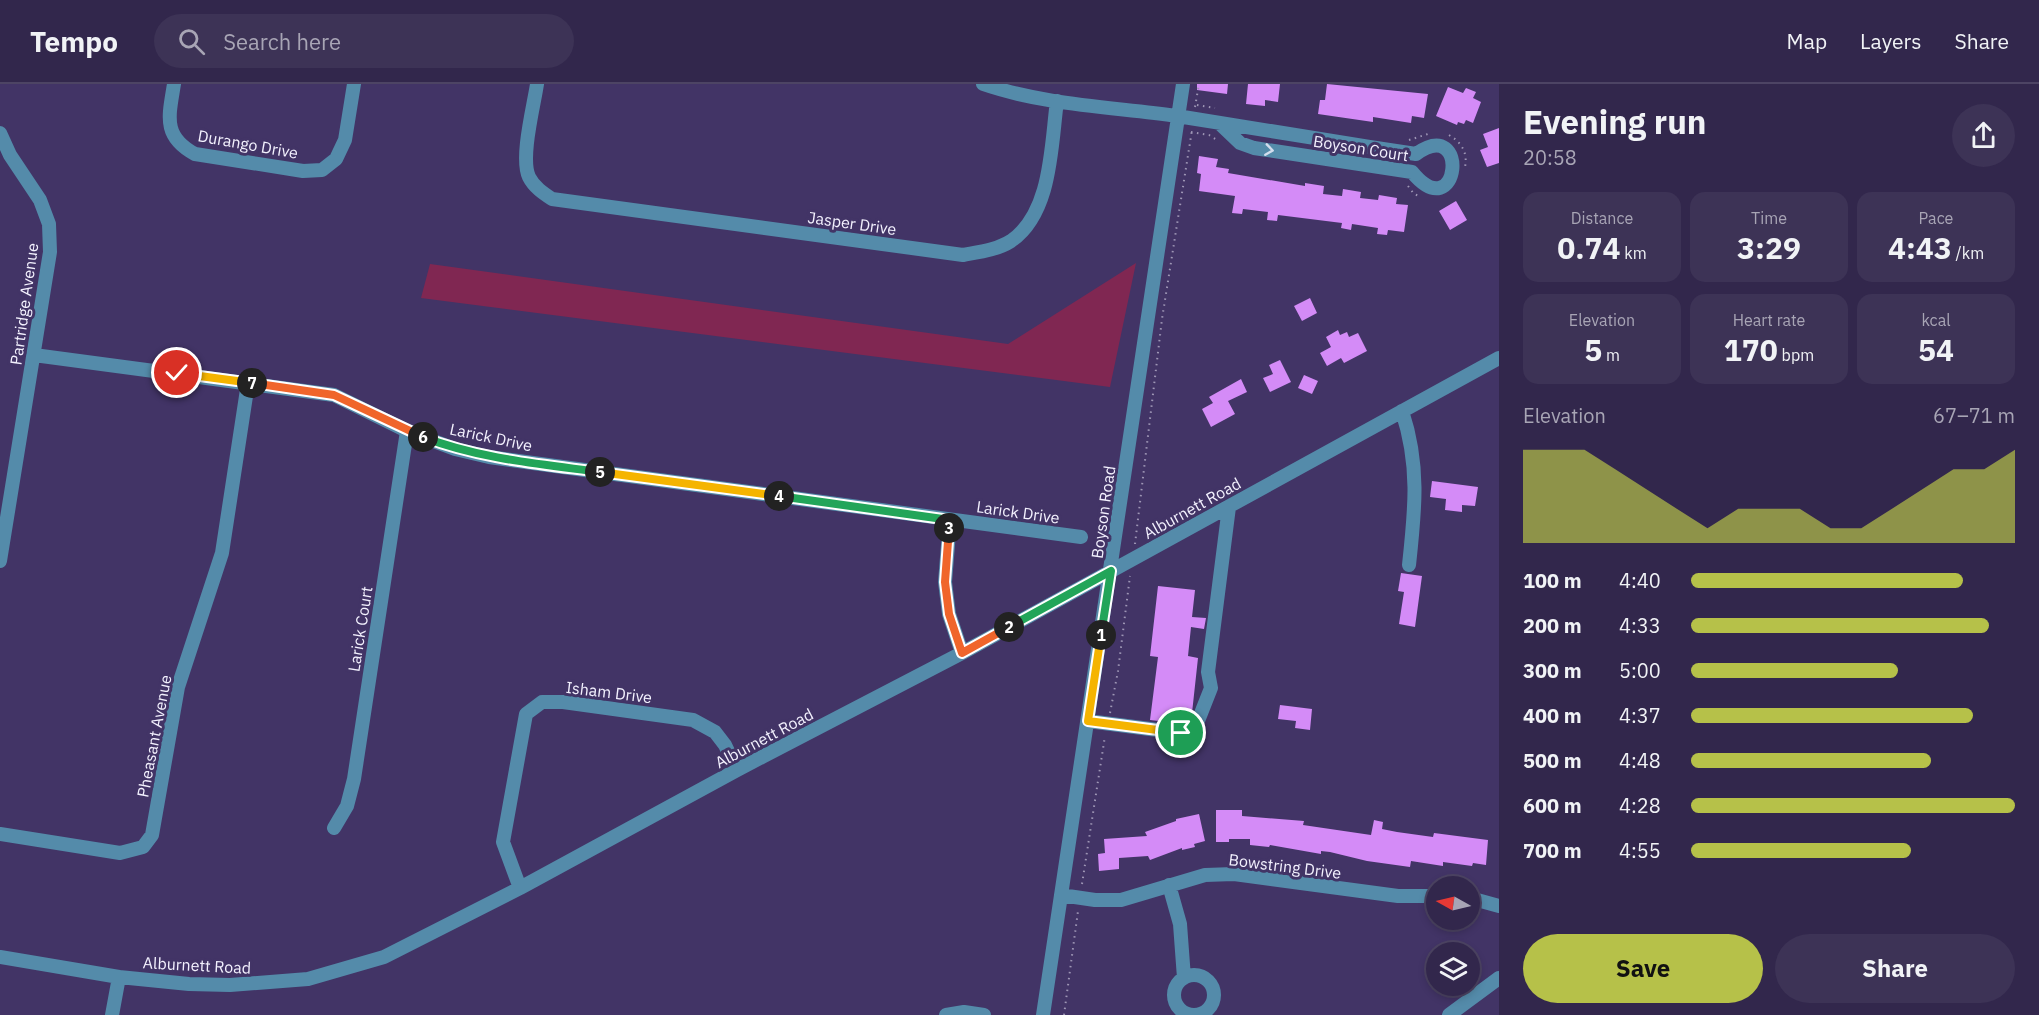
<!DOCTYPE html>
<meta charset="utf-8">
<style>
body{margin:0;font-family:"IBM Plex Sans",sans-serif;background:#3d3356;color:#f1f3f6;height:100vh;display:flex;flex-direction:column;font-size:22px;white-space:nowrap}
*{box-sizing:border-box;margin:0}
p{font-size:20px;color:#a8a5b5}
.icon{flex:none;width:33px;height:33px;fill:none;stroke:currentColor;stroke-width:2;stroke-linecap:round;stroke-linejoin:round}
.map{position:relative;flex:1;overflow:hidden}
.panel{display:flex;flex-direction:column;background:#32274c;width:540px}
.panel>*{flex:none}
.needle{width:39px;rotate:278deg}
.fabs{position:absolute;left:1426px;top:792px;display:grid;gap:12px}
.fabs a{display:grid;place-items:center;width:54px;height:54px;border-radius:50%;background:#32274c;box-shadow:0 3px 9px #0003,0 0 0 2px #4d4464;font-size:30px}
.pin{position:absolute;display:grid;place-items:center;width:51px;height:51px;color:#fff;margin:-26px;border:3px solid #fff;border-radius:50%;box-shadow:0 2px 6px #0007}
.km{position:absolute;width:30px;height:30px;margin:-15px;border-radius:50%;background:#222;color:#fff;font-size:16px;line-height:30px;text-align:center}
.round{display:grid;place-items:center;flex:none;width:63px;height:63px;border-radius:32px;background:#3d3356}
.overview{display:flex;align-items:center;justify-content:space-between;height:102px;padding:0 24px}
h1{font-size:33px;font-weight:800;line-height:45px}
.figures{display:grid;grid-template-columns:repeat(3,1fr);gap:9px;height:102px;padding:6px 24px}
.figures div{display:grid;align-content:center;border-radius:15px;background:#3d3356;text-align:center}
.figures b{font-size:30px;font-weight:800}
.figures small{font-size:16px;font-weight:400}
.figures p{font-size:16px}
.chart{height:168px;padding:12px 24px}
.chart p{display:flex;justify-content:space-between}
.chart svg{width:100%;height:108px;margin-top:6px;fill:#b6c149;opacity:.7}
.action{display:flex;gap:12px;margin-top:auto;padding:12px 24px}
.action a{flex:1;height:69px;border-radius:36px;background:#b6c149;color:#111;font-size:24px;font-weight:800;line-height:69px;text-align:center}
.action a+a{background:#3d3356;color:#f1f3f6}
ul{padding:0 24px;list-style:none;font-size:20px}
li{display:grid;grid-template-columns:96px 72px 1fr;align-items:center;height:45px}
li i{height:15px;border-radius:8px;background:#b6c149}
header{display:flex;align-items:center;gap:36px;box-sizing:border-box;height:84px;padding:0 30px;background:#32274c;border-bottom:2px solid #4d4464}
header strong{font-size:28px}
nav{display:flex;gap:33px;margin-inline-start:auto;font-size:21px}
.search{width:420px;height:54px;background:#3d3356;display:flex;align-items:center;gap:15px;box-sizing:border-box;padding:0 21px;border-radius:33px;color:#a8a5b5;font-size:22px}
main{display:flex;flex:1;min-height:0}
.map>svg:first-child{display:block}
.green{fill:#802752}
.building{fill:#d48bf7}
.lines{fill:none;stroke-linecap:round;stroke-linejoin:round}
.path{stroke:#9e96b5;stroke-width:2;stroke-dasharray:1.5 4.5;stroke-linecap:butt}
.minor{stroke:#548baa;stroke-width:14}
.oneway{stroke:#d3dded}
.split-1-casing{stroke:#fff;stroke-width:12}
.split-2-casing{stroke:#fff;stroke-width:12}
.split-3-casing{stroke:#fff;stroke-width:12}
.split-4-casing{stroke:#fff;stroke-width:12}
.split-5-casing{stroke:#fff;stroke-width:12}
.split-6-casing{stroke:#fff;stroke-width:12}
.split-7-casing{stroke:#fff;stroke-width:12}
.split-8-casing{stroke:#fff;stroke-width:12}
.split-1{stroke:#f5b400;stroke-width:8}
.split-2{stroke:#22a559;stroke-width:8}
.split-3{stroke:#f0652b;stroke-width:8}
.split-4{stroke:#22a559;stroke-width:8}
.split-5{stroke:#f5b400;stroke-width:8}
.split-6{stroke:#22a559;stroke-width:8}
.split-7{stroke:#f0652b;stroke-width:8}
.split-8{stroke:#f5b400;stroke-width:8}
.labels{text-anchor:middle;stroke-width:6;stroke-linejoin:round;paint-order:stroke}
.street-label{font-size:16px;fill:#f3f1fe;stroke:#423466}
</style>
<header>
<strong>Tempo</strong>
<div class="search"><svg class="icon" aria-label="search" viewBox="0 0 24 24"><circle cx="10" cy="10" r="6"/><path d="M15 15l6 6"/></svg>Search here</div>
<nav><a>Map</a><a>Layers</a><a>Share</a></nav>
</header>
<main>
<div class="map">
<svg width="1499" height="931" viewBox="0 0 1499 931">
<rect width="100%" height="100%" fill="#423466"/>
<!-- green -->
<path class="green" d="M1136 179 1110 303 421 214 430 180 1008 260Z"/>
<!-- building -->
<path class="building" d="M1197 0H1228L1227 10 1197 6Z
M1248 0H1280L1278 18 1265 16V22L1246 20Z
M1327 0 1428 10 1424 34 1412 32 1411 39 1373 33V38L1318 30 1320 16H1325Z
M1448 3 1463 9 1466 4 1476 8 1473 14 1481 18 1473 39 1466 36 1464 40 1458 38 1457 41 1436 32Z
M1499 44V79L1487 83 1480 66 1488 63 1483 50Z
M1199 72 1218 75 1216 83 1229 85 1228 89 1305 102V99L1324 102 1323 110 1342 112 1343 105 1361 108 1360 114 1378 116 1379 111 1397 114 1396 120 1408 121 1404 148 1388 146 1387 151 1377 150 1378 144 1352 140 1351 146 1341 144 1342 139 1278 131 1277 137 1267 136 1268 128 1243 125 1242 130 1232 129 1235 112 1199 107 1201 90 1197 89Z
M1456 117 1467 136 1450 146 1439 127Z
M1310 214 1317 229 1302 237 1294 222Z
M1338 246 1340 251 1347 248 1349 253 1358 249 1367 267 1344 279 1341 274 1327 282 1320 269 1331 263 1326 253Z
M1280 276 1291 298 1270 308 1263 294 1273 290 1269 281Z
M1304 291 1318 297 1312 310 1298 304Z
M1241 295 1247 308 1228 317 1235 330 1211 343 1202 325 1213 319 1209 313Z
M1432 397 1478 403 1475 422 1462 421V428L1445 426 1446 415 1430 413Z
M1401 489 1422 492 1415 543 1399 540 1404 508 1398 507Z
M1158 502 1195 506 1192 533 1206 534 1204 545 1191 543 1188 572 1198 574 1192 629H1189L1188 637 1185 640 1150 636 1158 573 1150 572Z
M1280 621 1312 625 1310 646 1295 644 1296 637 1278 635Z
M1216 726H1242V732L1304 737 1303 741 1371 751 1374 736 1383 738 1382 745 1397 748 1433 753 1434 749 1488 756 1486 781 1473 779 1472 782 1443 778V782L1411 777 1410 783 1367 777 1330 768 1321 767V770L1270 761 1269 763 1250 761V755H1229V758H1216Z
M1199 730 1205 757 1194 760 1195 763 1182 766V764L1150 776 1148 772 1119 774V785L1099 787 1098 770 1105 769 1104 755 1147 752 1145 748 1176 737V735Z"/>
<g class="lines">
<!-- path -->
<path class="path" d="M1197 21 1215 24
M1195 23 1199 0
M1191 48 1209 51 1217 56
M1449 51C1461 58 1468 68 1465 83
M1409 56 1431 49
M1408 102 1414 110 1419 112
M1135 460 1162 235 1192 46
M1110 629 1118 587 1130 492
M1082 800 1105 652
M1064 931 1078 827"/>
<!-- minor -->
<path class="minor" d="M174 0C169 32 162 52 195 70L303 87 322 86 336 75 345 56 354 0
M537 0C534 21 520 74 529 93 534 103 543 109 552 115L963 171C979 168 997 166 1011 157 1052 129 1051 61 1057 17
M983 0C1044 21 1113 23 1177 32 1256 44 1336 58 1416 70 1471 31 1459 145 1412 88L1254 64 1240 59 1219 39
M0 49 10 71 40 116 49 140 50 168 0 477
M34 271 334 311 407 347 455 365 489 373 1081 453
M1402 327C1420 381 1415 426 1409 481
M950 436 945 498 949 530 962 569
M1088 637 1181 649H1188L1196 642 1211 604 1208 588 1229 423
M334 744 347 722 354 695 407 347
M0 750 120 769 143 763 152 751 178 603 222 469 248 299
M1169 801 1180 840 1184 894
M520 804 503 758 526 630 542 618H563L693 636 715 648 725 661 737 686
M1061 811 1095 816H1121L1205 791 1234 790 1398 812H1437
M1470 814 1499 822
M0 873 119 893 189 900 230 901 308 895 384 873 520 804 737 686 962 569 1499 274
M1174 911a20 20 0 1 1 40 0a20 20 0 1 1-40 0Z
M112 931 119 893
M946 931 964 928 984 931
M1043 931 1183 0
M1449 931 1499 894"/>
</g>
<!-- one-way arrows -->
<defs><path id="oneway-chevron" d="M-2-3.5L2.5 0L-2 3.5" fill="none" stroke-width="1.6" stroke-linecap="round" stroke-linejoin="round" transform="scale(1.5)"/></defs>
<use class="oneway" href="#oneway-chevron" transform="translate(1269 66) rotate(8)"/>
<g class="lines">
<defs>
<path id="split-1" d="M1101 551 1088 637 1181 649"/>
<path id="split-2" d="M1009 543 1111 487 1101 551"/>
<path id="split-3" d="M949 444 945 498 949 530 962 569 1009 543"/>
<path id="split-4" d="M779 412 950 436 949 444"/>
<path id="split-5" d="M600 388 779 412"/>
<path id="split-6" d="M423 353C480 375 540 380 600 388"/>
<path id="split-7" d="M252 299 334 311 423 353"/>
<path id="split-8" d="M177 289 252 299"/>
</defs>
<!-- split-1 casing -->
<use href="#split-1" class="split-1-casing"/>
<!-- split-2 casing -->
<use href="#split-2" class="split-2-casing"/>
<!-- split-3 casing -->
<use href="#split-3" class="split-3-casing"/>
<!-- split-4 casing -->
<use href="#split-4" class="split-4-casing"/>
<!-- split-5 casing -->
<use href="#split-5" class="split-5-casing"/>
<!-- split-6 casing -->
<use href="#split-6" class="split-6-casing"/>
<!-- split-7 casing -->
<use href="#split-7" class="split-7-casing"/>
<!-- split-8 casing -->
<use href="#split-8" class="split-8-casing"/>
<!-- split-1 -->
<use href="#split-1" class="split-1"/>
<!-- split-2 -->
<use href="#split-2" class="split-2"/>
<!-- split-3 -->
<use href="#split-3" class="split-3"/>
<!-- split-4 -->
<use href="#split-4" class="split-4"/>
<!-- split-5 -->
<use href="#split-5" class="split-5"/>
<!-- split-6 -->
<use href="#split-6" class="split-6"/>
<!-- split-7 -->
<use href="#split-7" class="split-7"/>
<!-- split-8 -->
<use href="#split-8" class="split-8"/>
</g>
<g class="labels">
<!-- street labels -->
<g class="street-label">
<text transform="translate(248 60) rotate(10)" y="6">Durango Drive</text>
<text transform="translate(1361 64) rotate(9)" y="6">Boyson Court</text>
<text transform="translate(852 139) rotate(8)" y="6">Jasper Drive</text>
<text transform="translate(24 220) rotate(-82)" y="6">Partridge Avenue</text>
<text transform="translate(491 353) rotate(12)" y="6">Larick Drive</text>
<text transform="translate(1192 424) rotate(-29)" y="6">Alburnett Road</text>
<text transform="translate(1018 428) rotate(8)" y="6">Larick Drive</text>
<text transform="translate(1103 428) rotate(-82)" y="6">Boyson Road</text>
<text transform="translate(360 545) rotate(-81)" y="6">Larick Court</text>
<text transform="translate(609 608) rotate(7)" y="6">Isham Drive</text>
<text transform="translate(154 652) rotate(-79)" y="6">Pheasant Avenue</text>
<text transform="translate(764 654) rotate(-28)" y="6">Alburnett Road</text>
<text transform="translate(1285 782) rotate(7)" y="6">Bowstring Drive</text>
<text transform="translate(197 881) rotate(3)" y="6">Alburnett Road</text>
</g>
</g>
</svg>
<div class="fabs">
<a><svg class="needle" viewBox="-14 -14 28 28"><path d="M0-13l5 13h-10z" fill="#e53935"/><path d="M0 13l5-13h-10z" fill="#a8a5b5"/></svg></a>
<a><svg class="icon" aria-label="layers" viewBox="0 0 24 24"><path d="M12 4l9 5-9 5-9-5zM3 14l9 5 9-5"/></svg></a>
</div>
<div class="pin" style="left:1181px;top:649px;background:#1e9e55"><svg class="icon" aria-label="arrive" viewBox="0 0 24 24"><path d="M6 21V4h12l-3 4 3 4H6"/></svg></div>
<div class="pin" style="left:177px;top:289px;background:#d93025"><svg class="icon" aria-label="check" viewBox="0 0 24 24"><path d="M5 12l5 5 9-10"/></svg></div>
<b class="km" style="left:1101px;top:551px">1</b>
<b class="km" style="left:1009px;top:543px">2</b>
<b class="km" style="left:949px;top:444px">3</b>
<b class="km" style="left:779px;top:412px">4</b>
<b class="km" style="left:600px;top:388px">5</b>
<b class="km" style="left:423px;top:353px">6</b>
<b class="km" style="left:252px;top:299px">7</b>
</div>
<section class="panel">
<div class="overview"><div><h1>Evening run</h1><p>20:58</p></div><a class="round"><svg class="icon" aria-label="share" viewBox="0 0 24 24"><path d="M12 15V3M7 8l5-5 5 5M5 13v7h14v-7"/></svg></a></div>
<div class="figures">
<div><p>Distance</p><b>0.74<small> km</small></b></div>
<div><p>Time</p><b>3:29</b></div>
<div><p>Pace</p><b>4:43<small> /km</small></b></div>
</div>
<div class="figures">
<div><p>Elevation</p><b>5<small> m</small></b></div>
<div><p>Heart rate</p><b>170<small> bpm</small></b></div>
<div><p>kcal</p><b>54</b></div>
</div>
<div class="chart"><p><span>Elevation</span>67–71 m</p>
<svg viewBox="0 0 160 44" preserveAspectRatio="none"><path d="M0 44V6L10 6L20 6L30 14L40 22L50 30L60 38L70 30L80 30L90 30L100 38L110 38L120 30L130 22L140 14L150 14L160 6V44z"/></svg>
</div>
<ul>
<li><b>100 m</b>4:40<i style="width:84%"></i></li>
<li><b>200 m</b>4:33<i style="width:92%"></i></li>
<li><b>300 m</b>5:00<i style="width:64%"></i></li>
<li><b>400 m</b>4:37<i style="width:87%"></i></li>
<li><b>500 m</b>4:48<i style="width:74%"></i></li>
<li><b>600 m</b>4:28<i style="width:100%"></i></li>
<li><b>700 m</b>4:55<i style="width:68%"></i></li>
</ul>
<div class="action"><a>Save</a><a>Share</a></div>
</section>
</main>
